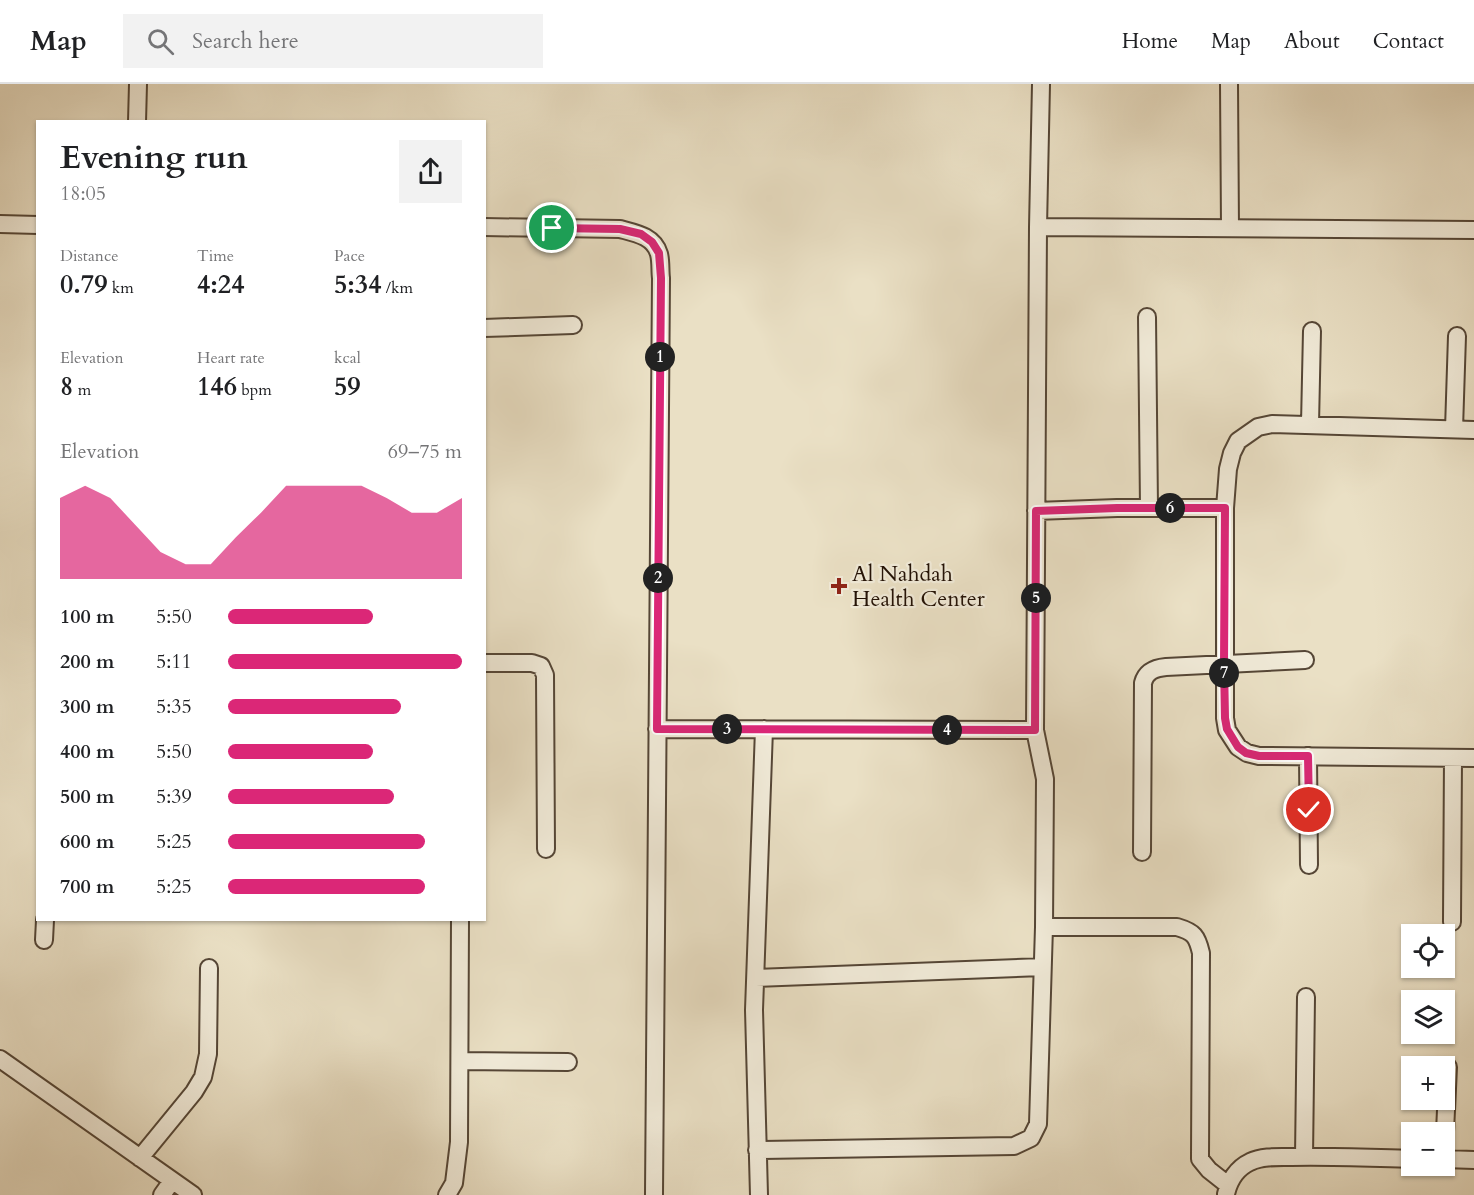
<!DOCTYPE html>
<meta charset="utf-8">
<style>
body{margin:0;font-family:Cardo,serif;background:#f2f2f2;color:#202124;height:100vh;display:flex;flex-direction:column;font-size:22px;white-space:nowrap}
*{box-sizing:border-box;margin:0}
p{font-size:20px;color:#757577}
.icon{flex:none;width:33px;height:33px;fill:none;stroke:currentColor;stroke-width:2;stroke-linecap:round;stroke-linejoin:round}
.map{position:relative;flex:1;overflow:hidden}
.panel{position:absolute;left:36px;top:36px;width:450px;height:801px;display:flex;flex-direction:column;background:#fff;border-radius:0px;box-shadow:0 2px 4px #0004}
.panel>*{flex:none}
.controls{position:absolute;left:1401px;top:840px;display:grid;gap:12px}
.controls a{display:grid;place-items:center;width:54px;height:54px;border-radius:0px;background:#fff;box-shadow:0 2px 4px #0004;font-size:30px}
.pin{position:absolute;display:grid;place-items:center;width:51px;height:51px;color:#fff;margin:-26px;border:3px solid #fff;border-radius:50%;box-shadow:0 2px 6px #0007}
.km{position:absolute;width:30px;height:30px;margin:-15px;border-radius:50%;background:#222;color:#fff;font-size:16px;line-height:30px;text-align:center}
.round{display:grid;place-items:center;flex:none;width:63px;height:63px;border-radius:0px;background:#f2f2f2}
.head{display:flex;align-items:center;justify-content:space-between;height:102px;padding:0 24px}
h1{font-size:33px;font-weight:700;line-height:45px}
.metrics{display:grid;grid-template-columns:repeat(3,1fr);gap:9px;height:102px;padding:6px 24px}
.metrics div{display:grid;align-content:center}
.metrics b{font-size:26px;font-weight:700}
.metrics small{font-size:16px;font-weight:400}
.metrics p{font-size:16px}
.chart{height:168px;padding:12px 24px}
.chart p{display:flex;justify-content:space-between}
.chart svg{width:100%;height:108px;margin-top:6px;fill:#db2777;opacity:.7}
ul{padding:0 24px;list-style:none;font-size:20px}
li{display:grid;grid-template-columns:96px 72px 1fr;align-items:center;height:45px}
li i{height:15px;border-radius:8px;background:#db2777}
header{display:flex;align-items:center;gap:36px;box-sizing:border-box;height:84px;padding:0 30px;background:#fff;border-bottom:2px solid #e0e0e0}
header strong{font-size:28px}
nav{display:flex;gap:33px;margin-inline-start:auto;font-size:21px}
.search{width:420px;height:54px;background:#f2f2f2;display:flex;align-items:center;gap:15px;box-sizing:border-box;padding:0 21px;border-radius:0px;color:#757577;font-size:22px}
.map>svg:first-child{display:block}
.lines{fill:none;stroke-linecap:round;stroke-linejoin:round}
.minor-casing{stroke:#554636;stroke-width:20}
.minor{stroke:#f1ebd9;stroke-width:16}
.route-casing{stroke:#fff;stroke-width:12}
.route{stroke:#db2777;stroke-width:8}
.poi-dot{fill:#8f2418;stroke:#f1ebd9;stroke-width:2}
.labels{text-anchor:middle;stroke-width:4.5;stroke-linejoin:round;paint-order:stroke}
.poi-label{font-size:22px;fill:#231206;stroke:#f1ebd9;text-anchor:start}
</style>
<header>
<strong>Map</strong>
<div class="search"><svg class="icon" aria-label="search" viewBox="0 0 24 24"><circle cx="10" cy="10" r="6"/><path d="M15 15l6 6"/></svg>Search here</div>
<nav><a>Home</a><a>Map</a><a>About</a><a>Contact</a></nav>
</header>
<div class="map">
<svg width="1474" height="1111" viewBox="0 0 1474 1111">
<rect width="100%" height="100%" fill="#eae0c5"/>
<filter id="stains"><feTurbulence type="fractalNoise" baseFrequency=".00333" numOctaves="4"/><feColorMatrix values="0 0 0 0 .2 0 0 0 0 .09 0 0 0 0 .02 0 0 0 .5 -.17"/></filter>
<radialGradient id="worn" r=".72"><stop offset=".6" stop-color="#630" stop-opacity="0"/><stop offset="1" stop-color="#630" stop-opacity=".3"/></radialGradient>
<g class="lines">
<defs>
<path id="minor" d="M1229 0 1230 144
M137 38 138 0
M0 140 38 141
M484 143 620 145C635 149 654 152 659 170 661 177 660 187 661 194L654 1111
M1038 143 1474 146
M1147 233 1149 424
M484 244 573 241
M1310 340 1312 247
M1454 345 1457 252
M1474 346 1272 340 1258 343 1238 357 1232 369 1228 385 1225 424V634L1227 646 1238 663 1247 669 1259 672 1474 674
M1036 427 1117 424H1225
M484 579H532L541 582 545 591 546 765
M657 645 1035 646
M1308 672 1309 781
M1142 768 1143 599C1146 587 1155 584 1166 583L1305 576
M1452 838 1453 674
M1044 843H1177C1194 848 1197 852 1201 869L1200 1075 1209 1086 1228 1101
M44 856 45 836
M756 894 1042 883
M0 975 193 1111
M460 977 568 978
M757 1066 1014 1062 1031 1054 1038 1040 1044 843 1045 695 1035 646 1038 143 1041 0
M1444 1069 1448 983
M1304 1073 1306 913
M140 1074 194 1008 203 993 208 970 209 884
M1444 1075 1474 1076
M1226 1110C1229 1097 1237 1084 1250 1078 1262 1072 1278 1073 1291 1073 1331 1072 1371 1074 1412 1075
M162 1111 172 1097
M447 1111 454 1099 459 1058 460 836
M759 1111 754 926 764 645"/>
</defs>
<!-- minor casing -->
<use href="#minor" class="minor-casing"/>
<!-- minor -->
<use href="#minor" class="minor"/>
</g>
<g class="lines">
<defs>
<path id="route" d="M552 144 620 145 641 150 652 158 659 169 661 194 657 645 1035 646 1036 427 1117 424H1225L1224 580 1225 634 1227 645 1238 663 1246 669 1259 672H1308L1309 726"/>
</defs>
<!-- route casing -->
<use href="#route" class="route-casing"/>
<!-- route -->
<use href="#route" class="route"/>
</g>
<!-- markers -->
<path class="poi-dot" d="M836 493h6v6h6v6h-6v6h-6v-6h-6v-6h6z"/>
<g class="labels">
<!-- poi labels -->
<g class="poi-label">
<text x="852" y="497">Al Nahdah<tspan x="852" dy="25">Health Center</tspan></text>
</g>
</g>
<rect width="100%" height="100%" filter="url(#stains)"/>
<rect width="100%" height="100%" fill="url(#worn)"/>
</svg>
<div class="controls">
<a><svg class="icon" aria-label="locate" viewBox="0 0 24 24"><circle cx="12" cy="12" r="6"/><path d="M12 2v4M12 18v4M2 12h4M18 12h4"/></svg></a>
<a><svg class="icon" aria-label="layers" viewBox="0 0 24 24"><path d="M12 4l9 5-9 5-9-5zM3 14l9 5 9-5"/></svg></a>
<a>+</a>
<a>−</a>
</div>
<div class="pin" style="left:552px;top:144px;background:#1e9e55"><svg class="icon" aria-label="arrive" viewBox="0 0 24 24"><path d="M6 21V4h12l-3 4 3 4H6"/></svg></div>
<div class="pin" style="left:1309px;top:726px;background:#d93025"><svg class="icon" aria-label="check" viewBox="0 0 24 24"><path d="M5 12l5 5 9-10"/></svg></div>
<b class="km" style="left:660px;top:273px">1</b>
<b class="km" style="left:658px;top:494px">2</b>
<b class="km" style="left:727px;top:645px">3</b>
<b class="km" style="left:947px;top:646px">4</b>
<b class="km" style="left:1036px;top:514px">5</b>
<b class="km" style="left:1170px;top:424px">6</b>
<b class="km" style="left:1224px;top:589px">7</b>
<section class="panel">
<div class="head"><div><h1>Evening run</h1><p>18:05</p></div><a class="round"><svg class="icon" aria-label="share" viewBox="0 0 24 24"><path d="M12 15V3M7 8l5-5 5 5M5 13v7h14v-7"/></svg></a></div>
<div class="metrics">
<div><p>Distance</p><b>0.79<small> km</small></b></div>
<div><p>Time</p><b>4:24</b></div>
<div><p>Pace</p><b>5:34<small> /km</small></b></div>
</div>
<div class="metrics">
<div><p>Elevation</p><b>8<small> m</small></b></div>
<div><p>Heart rate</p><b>146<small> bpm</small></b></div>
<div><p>kcal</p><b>59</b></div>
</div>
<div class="chart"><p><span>Elevation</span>69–75 m</p>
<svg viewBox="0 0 160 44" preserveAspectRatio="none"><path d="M0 44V11L10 6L20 11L30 22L40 33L50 38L60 38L70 27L80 17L90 6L100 6L110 6L120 6L130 11L140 17L150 17L160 11V44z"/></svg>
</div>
<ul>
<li><b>100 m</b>5:50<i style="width:62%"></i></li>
<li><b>200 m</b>5:11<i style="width:100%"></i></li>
<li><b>300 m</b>5:35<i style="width:74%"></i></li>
<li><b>400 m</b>5:50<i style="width:62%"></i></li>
<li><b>500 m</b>5:39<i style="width:71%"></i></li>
<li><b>600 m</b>5:25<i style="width:84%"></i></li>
<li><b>700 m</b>5:25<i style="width:84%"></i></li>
</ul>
</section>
</div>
